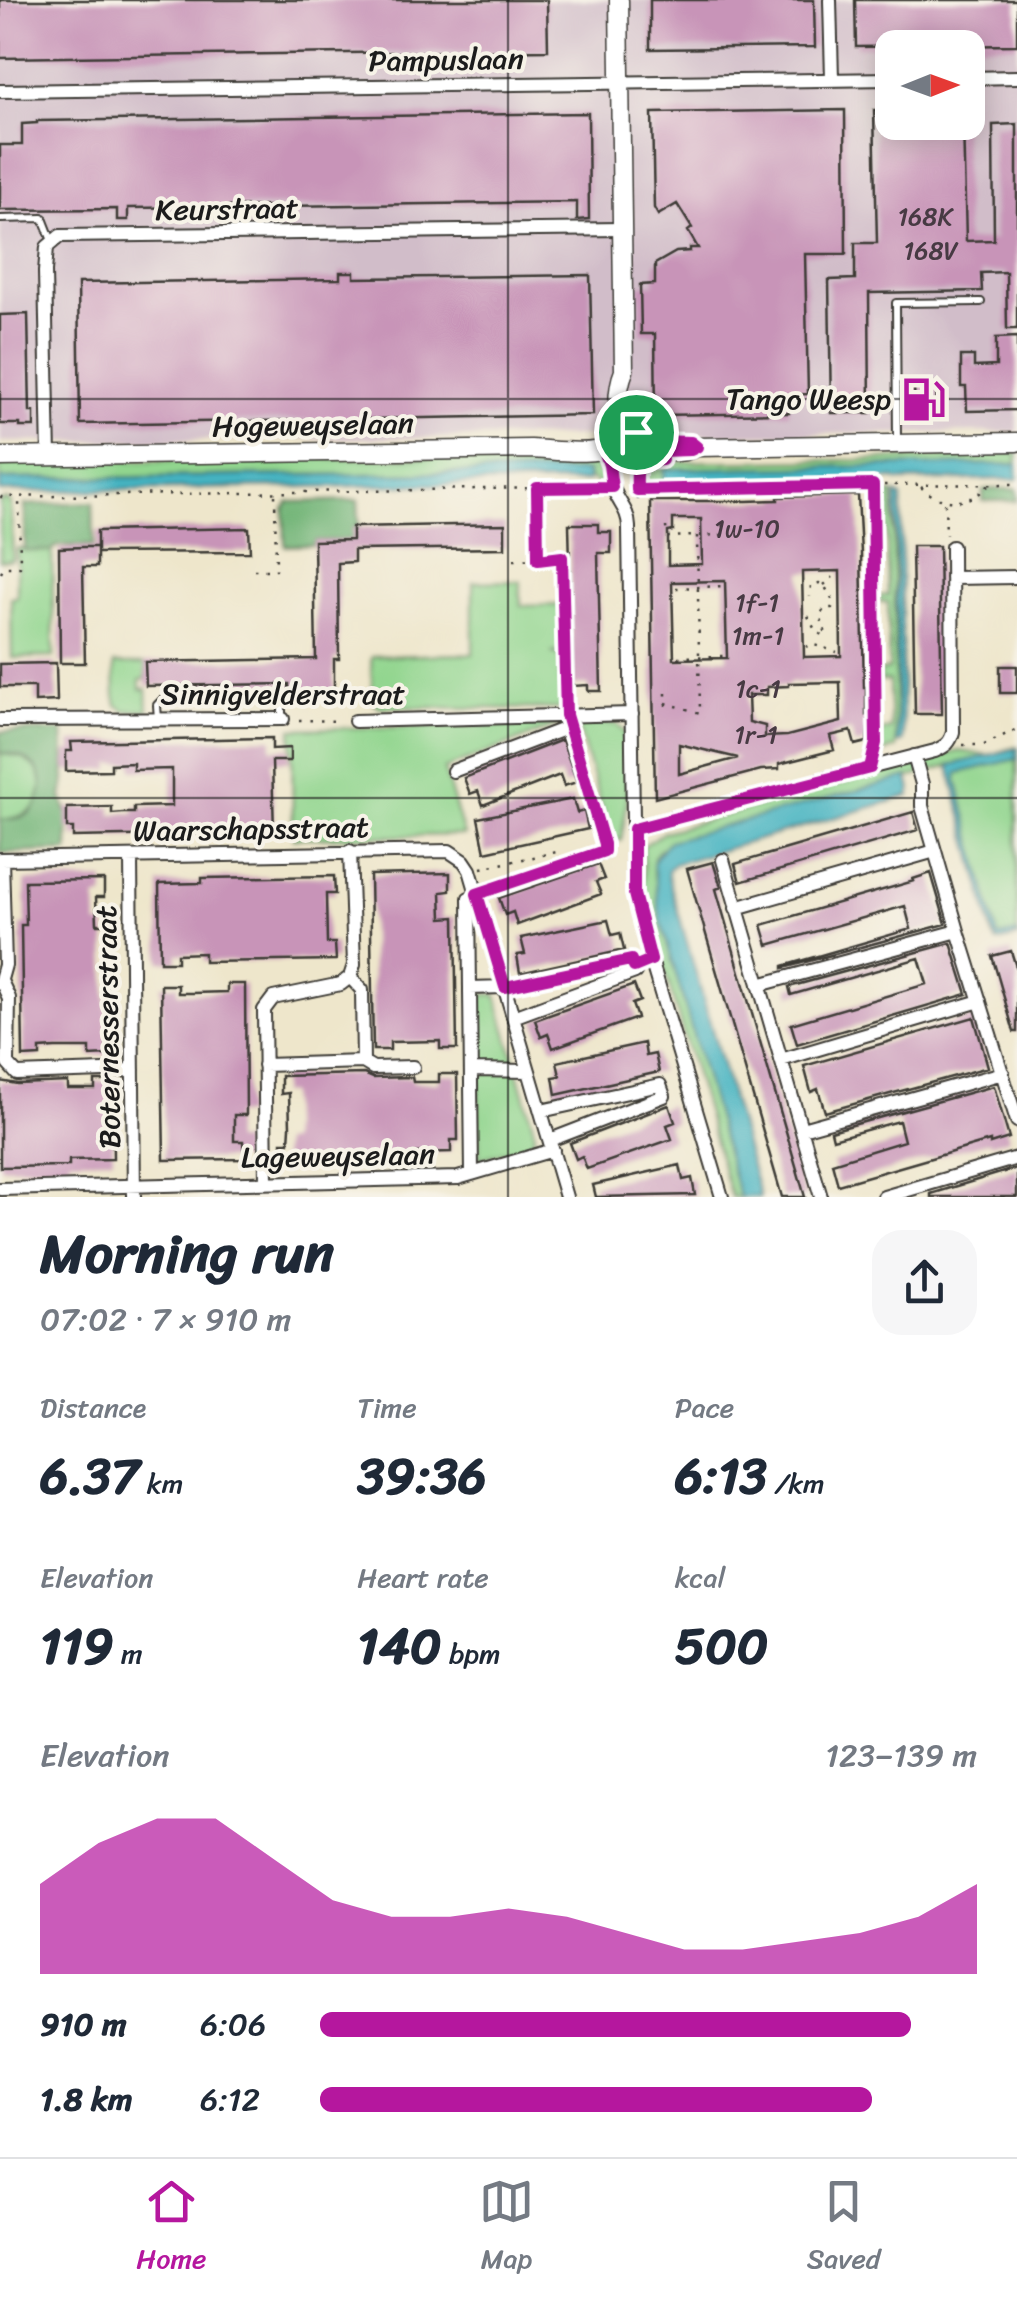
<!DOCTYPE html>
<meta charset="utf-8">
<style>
body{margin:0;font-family:Sriracha,sans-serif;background:#f6f6f7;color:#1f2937;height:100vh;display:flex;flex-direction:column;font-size:38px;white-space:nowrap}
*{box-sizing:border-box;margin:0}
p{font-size:32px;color:#747a83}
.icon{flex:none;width:55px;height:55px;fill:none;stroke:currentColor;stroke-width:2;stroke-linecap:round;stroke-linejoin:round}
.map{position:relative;height:1197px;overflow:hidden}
.sheet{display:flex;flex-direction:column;background:#fff;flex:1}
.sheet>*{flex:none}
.needle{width:65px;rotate:89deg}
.tools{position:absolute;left:875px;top:30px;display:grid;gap:20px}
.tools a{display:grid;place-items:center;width:110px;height:110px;border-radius:20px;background:#fff;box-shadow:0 5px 25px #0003;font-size:50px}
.pin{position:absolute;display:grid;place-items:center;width:85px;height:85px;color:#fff;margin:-42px;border:5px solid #fff;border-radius:50%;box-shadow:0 2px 10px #0007}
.round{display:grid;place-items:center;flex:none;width:105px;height:105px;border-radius:30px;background:#f6f6f7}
.head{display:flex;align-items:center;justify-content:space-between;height:170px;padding:0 40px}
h1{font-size:55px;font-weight:700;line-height:75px}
.stats{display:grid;grid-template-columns:repeat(3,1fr);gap:15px;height:170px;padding:10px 40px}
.stats div{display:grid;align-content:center}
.stats b{font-size:50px;font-weight:700}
.stats small{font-size:28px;font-weight:400}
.stats p{font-size:28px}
.chart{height:280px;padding:20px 40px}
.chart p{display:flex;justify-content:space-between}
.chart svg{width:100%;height:180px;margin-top:10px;fill:#b5179e;opacity:.7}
ul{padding:0 40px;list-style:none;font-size:32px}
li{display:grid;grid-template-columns:160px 120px 1fr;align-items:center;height:75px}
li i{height:25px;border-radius:12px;background:#b5179e}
.tabs{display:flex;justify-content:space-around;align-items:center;height:140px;border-top:2px solid #e0e1e3;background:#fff;font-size:28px;color:#747a83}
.tabs a{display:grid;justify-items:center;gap:5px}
.tabs .on{color:#b5179e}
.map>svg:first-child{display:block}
.industrial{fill:#d1bdc9;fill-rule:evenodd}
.green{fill:#91d58e;stroke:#567855;stroke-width:2.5}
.forest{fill:#74b679;stroke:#48694a;stroke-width:2.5}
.water{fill:#45b3c1;stroke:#30686e;stroke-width:2.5}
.building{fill:#c894b8;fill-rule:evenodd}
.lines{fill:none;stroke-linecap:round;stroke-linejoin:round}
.lane-casing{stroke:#3c3a36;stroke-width:10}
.street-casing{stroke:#3c3a36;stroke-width:16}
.secondary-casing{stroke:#3c3a36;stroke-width:21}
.path{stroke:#3c3a36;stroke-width:2.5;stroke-dasharray:2.5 8;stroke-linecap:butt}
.lane{stroke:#fff;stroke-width:6}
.street{stroke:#fff;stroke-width:12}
.secondary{stroke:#fff;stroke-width:18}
.route-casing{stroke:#fff;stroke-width:20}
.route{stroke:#b5179e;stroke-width:12}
.grid{fill:none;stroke:#1c1c1c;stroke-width:2.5;stroke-opacity:0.55}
.labels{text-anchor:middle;stroke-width:8;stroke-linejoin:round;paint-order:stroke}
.number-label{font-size:25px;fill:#473a43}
.street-label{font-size:30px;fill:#1c1c1c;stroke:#f7f3e8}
.poi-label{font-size:30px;fill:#1c1c1c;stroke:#f7f3e8;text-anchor:end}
</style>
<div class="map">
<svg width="1017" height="1197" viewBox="0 0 1017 1197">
<rect width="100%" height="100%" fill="#f7f3e8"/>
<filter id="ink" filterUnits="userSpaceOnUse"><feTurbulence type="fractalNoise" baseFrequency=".01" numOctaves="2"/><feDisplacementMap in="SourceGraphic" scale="20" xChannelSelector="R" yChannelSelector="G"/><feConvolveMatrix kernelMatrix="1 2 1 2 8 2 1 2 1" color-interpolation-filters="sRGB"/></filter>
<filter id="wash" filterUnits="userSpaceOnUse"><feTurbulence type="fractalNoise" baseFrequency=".0048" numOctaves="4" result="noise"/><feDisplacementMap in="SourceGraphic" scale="40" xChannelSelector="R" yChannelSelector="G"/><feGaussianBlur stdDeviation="2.25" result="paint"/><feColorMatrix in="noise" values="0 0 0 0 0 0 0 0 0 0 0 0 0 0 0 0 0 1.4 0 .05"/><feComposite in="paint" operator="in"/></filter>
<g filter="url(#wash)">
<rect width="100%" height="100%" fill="#eee6cb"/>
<!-- industrial -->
<path class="industrial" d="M0 0H1017V432L0 442ZM892 48H968V122H892Z"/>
<!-- green -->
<path class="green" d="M1017 453V464L665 469 664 485 638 488 640 470 645 465 665 462 863 460Z
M566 456 599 465 603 487 588 478 587 471 0 479V462Z
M886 493H893L896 748 880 754 881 731 891 729 889 681H880V671L889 669 888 602H880L879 596 888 595Z
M9 500 11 504 13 557 12 560 0 561V501Z
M17 549H52L54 657 12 658 11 598 17 597Z
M520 581 521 606 562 605 563 652 551 653 560 654 562 709 380 707 373 702 371 658 373 656 473 654V582Z
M114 664H146V679L140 680V689H147L148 710 126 711 117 705 115 696Z
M562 724 444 769 464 835 293 838 292 729Z
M577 724H617L625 732 627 804 621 841 611 838Z
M1017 747V937L997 942 993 936 950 766 661 848 654 857 653 872 746 1197H731L646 907 643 889V846L664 832 959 751 989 755Z
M0 753 23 758 41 772C46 806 32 816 0 820Z
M496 994 535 1133 531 1145 479 1159 477 995Z"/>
<!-- forest -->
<path class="forest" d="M987 489H1017V501H983V490Z
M358 500 359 526 354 527V540L315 541 314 545 285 546 284 509 289 502Z
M93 502 94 545 58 546 50 551H25V505Z
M63 731 65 780 62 797 68 814V851L0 853V820C10 819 23 819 31 812 34 809 38 802 39 798 49 770 26 753 0 753V732Z"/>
<!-- water -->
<path class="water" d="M1017 464V479L898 481 895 479 664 485V469Z
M587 471V482L0 492V479Z
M896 494 901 497 903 740 901 743H897Z
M1017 748V759L958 773 957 780 998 937 1017 933V937L997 942 993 935 950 770V765Z
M908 777 911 790 910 796 674 864 668 870V876L760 1197H739L660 918 653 864 657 855 669 841Z"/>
<g id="blocks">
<!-- building -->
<path class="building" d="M0 0H547L548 50 0 58Z
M650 0H814L815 47 650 49Z
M855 0H1017V45L856 47Z
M845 110 846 254H805L808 394 788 395 789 413 656 415 655 334H641L640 285 655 284V264L676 252 690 251V248H698L688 231 692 228 677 204 658 215 654 208 652 113Z
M874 110H892V122H963L966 241 994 240 993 125 1017 124V329H1007L1006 272 981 273 982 291 869 293 870 413H831L829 280 855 279V243H877Z
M588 113 589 219 577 220V202L128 208V220H117V209L0 210V145H22V124L37 123V121Z
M340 272H354V278L590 275 593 415 80 424 78 283 340 279Z
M28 314 30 412H34V427H20V424H0V315Z
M1017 337V410L967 411 966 387H961V356H974V367L996 366V338Z
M936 383 937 414H915L914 384Z
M858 495 861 553 864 687H866V715L869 714 867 742 855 745 851 731 830 736 834 750 779 764V769L761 770 655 798 650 501H747L778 500V497ZM673 519H701L702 564 668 565V532L673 531ZM840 571 841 656 804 657 802 572ZM725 581 727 658 674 659 672 582ZM840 682 841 722 787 736 765 737V726L749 722 748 695H767V687L789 686V683ZM679 744 738 758 679 774Z
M505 524V548L354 550V562L338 563 339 659H334V696H289V684L146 686 145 662 316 659 314 541 352 540V527Z
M569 524H598V532H611V553H598L601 691H588V685L573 686Z
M249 528 250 552 97 553V531Z
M912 546H939L942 714H915Z
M83 547H97V567H83L85 663H60L59 548Z
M56 663 57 701 35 702V687H0V664Z
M1000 666H1017V693H1000Z
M272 738V749L290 748V761H272L274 833 73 837V828H67V808L112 807V814L123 813H134V807L172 806V769L133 770V763L111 764V770L66 771V751H72L71 742Z
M562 740 577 782 564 786 560 775 483 805 478 791 470 794 464 778Z
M573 799 577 813 584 811 588 829 485 852 478 818Z
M913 812 918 830 740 882 735 864Z
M713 862 721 887 716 889 805 1197H782L687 869Z
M598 864 604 879 596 882 601 894 517 925 513 912 505 915 499 898Z
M450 873V891L441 892 442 918 455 917 457 1049H440V1041L390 1042V1050H373L370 875Z
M931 873 946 924 783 968V966L911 929 905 906 768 945 762 925 914 881 913 879Z
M334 876 335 894H326L327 943H335L336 960 204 962V953L177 954V962H160L159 884 202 883V878Z
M104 880V897H96L97 924H105L107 1055 90 1056V1048H55L40 1049V1056L23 1057 21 925H26L25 881Z
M608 920 612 935 620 933 624 950 520 973 517 955 525 954 521 938Z
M951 943 967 994 797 1044 791 1024 927 984 919 958 791 995 789 987Z
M1011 951 1017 970V1032H1014L992 956Z
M227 984H245L246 1115H234V1141H243L244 1159 164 1160 161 985H178V993H192L227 992Z
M634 985 640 1001 632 1004 637 1018 553 1048 548 1034 541 1037 535 1020Z
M974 1017 988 1067 825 1112 818 1089 811 1092 804 1066Z
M644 1043 646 1056 655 1054 659 1072 556 1095 553 1077 560 1076 557 1062Z
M364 1074 373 1078 412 1077 413 1082H439V1074H457L458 1140H451V1152L414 1153V1158L282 1160V1142H289L290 1127 289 1093 281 1094V1076Z
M0 1081 17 1084 68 1082V1089H95V1081H112L113 1159 69 1160V1166L0 1167Z
M994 1086 1009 1138 990 1144V1141L838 1185 832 1163 904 1141 899 1121 833 1139 831 1131Z
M669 1105 675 1122 667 1125 672 1139 587 1169 582 1156 576 1159 570 1143Z
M680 1165 683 1180 692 1178 695 1195 596 1197 593 1185Z
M1017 1168V1197H931V1194Z"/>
</g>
</g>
<g filter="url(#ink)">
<use href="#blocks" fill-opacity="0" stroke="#3c3a36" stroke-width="2.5"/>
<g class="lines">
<defs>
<path id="lane" d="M0 219 43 218 52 241
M897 442 896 303 981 302
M158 719 157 705 162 700 277 696 282 703V718
M870 768 876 743 873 485"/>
<path id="street" d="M830 0 832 79
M968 78 1017 77
M0 91 892 79
M604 450C609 463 609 478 614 490 620 506 628 509 629 527L634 894 651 960 722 1197
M49 457 45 272 47 247 60 236 622 229
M952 578 1017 577
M0 720 283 719
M355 721 632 714
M914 756 922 784V806L958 931 1017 1121
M453 771 569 727 566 715
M633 829 935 751C946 746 950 743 953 732L952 547
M131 857 134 1197
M0 859 449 851 464 861 470 870 566 1197
M723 860 821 1197
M736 908 935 851
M350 977 362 990 363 1062 373 1068 413 1067
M1 981 9 998 8 1064 17 1074 133 1070
M0 983 5 965 2 859
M759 985 958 931
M470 988 505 987 631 960 635 972 513 1017
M781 1060 980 1001
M264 1065 363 1062
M471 1070 529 1071
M541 1111 660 1085 664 1096 550 1140
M802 1129 1003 1073
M472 1174 469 898 604 851V844
M266 1182 264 1010 273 998 341 984 350 977 354 965 350 851
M0 1189 458 1178 553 1150
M884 1197 1017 1158"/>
<path id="secondary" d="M619 0 624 371C616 390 616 423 626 442
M626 442C646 453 676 456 697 447L1017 442
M0 457 531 449C568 451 608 460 636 431"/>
</defs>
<!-- lane casing -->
<use href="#lane" class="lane-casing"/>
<!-- street casing -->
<use href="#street" class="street-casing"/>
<!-- secondary casing -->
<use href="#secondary" class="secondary-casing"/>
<!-- path -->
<path class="path" d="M884 485 1017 484
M921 487C943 507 969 506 989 485
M637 490 861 485
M0 497 601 487
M637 500 636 470 640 464
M945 503 946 535
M666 527 667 537 722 535V525
M538 559 562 557 565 699
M514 560 538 559 537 490
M254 570H276L275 494
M1 573 4 567H20L19 498
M824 585 833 577
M676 588 725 586
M808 616 815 630 823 636 826 634 820 615 825 608H832L833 601 824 585 819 583 811 585 810 597
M806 647 811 644 837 652
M678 657 725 656
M666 693V710
M666 703 700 713 697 536
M299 720 341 721
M573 738 600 831
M963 745H984L1017 729
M481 868 557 852"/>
<!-- lane -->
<use href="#lane" class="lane"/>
<!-- street -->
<use href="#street" class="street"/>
<!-- secondary -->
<use href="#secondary" class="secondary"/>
</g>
</g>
<g class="lines" filter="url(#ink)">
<defs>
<path id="route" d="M636 432 645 438 656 441 691 442 697 447 691 450 661 451 662 460C636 462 636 465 637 490L873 485 876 743 870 768 634 829V894L651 960 634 967 631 960 505 987 477 894 604 851V844L566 715 562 557 538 560 537 488 612 487 609 465 604 450 626 442Z"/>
</defs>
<!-- route casing -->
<use href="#route" class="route-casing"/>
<!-- route -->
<use href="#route" class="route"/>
</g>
<!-- grid -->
<path class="grid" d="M508 0V1197M0 399H1017M0 798H1017"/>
<!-- icons -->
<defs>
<symbol id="fuel-bare" viewBox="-9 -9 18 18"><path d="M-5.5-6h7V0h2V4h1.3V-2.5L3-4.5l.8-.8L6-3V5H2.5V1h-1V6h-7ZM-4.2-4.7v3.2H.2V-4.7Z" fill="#b5179e" stroke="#f7f3e8" stroke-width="2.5" paint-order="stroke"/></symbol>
</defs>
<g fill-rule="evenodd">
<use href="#fuel-bare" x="892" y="368" width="63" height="63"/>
</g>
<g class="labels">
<!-- number labels -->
<g class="number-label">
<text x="925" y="225">168K</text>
<text x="931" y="259">168V</text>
<text x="747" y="537">1w-10</text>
<text x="757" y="611">1f-1</text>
<text x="758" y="644">1m-1</text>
<text x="758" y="697">1c-1</text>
<text x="756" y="743">1r-1</text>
</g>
<!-- street labels -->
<g class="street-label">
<text transform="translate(446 60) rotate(-1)" y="10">Pampuslaan</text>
<text transform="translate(227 209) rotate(-1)" y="10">Keurstraat</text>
<text transform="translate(313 425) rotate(-1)" y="10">Hogeweyselaan</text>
<text x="283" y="704">Sinnigvelderstraat</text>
<text transform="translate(251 829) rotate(-1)" y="10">Waarschapsstraat</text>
<text transform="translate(108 1027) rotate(-91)" y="10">Boternesserstraat</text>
<text transform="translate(338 1156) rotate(-1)" y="10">Lageweyselaan</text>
</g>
<!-- poi labels -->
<g class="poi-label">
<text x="891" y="409">Tango Weesp</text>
</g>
</g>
</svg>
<div class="tools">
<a><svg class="needle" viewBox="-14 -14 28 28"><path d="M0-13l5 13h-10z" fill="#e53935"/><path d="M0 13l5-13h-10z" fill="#747a83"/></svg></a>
</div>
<div class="pin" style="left:636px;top:432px;background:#1e9e55"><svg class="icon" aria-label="arrive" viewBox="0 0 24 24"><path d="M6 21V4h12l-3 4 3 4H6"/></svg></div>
</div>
<section class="sheet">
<div class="head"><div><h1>Morning run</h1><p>07:02 · 7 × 910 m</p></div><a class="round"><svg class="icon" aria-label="share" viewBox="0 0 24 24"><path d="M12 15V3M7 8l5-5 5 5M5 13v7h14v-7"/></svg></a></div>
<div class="stats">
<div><p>Distance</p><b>6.37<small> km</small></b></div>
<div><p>Time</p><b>39:36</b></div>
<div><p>Pace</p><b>6:13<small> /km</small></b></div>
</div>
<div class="stats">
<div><p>Elevation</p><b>119<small> m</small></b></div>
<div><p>Heart rate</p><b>140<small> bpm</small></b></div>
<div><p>kcal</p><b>500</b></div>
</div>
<div class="chart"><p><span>Elevation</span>123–139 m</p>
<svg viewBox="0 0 160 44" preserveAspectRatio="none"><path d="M0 44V22L10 12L20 6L30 6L40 16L50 26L60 30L70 30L80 28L90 30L100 34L110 38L120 38L130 36L140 34L150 30L160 22V44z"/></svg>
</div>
<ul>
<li><b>910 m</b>6:06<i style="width:90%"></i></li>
<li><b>1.8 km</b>6:12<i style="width:84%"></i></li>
</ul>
</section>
<nav class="tabs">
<a class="on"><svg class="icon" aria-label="home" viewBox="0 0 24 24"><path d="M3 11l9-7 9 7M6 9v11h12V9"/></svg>Home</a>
<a><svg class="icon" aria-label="map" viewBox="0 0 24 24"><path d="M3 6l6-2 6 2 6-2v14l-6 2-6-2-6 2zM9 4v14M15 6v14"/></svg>Map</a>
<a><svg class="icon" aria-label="saved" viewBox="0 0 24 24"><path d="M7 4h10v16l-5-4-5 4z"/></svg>Saved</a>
</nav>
